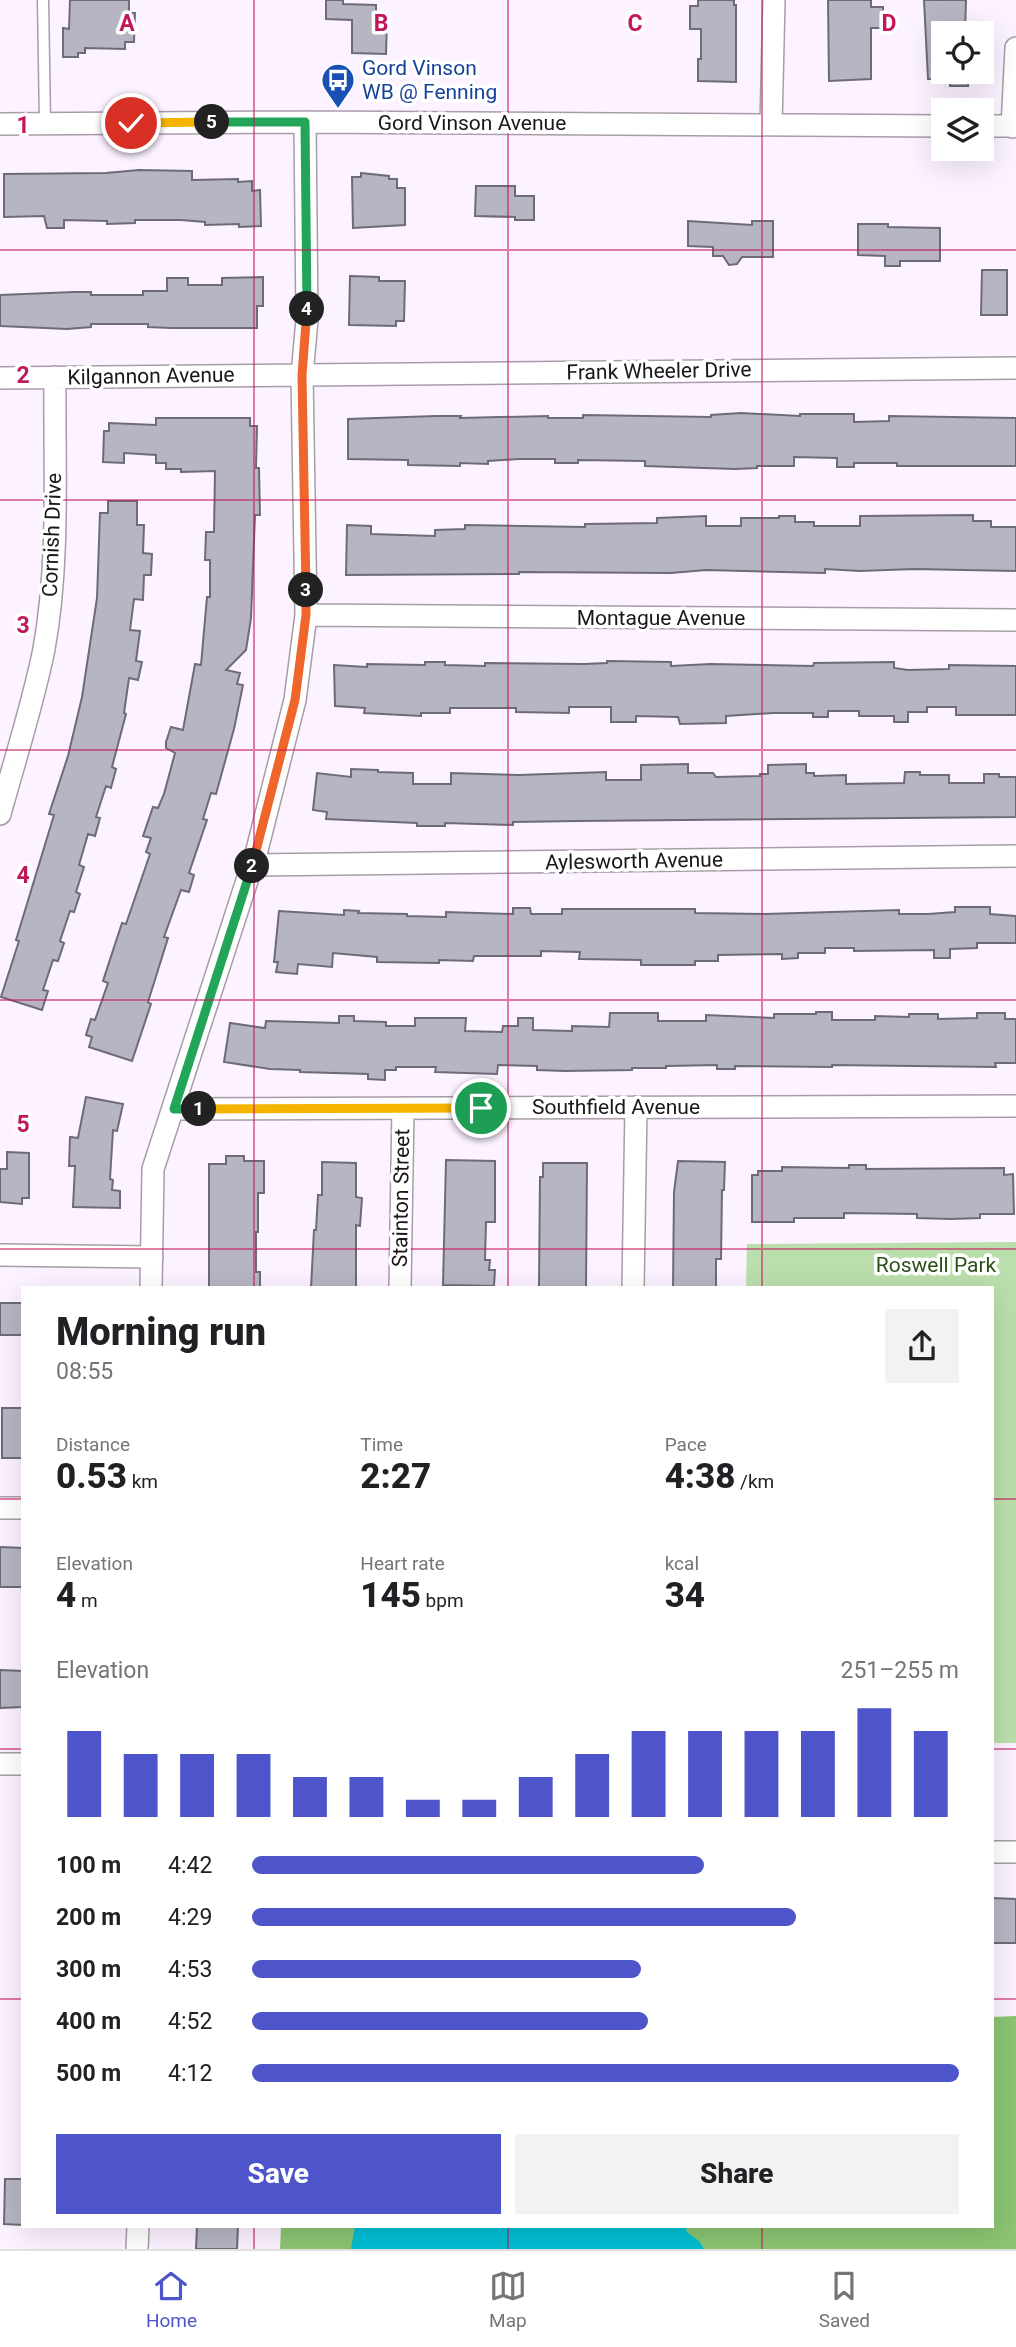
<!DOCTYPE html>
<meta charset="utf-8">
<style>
body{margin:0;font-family:Roboto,sans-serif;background:#f2f2f2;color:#202124;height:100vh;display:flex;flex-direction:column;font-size:26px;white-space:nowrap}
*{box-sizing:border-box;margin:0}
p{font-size:23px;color:#757577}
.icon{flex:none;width:38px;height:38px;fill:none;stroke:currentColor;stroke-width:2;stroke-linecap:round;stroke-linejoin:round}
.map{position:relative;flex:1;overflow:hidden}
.sheet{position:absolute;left:21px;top:1286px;width:973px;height:942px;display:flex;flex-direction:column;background:#fff;border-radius:0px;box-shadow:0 7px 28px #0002}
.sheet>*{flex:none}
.tools{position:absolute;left:931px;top:21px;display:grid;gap:14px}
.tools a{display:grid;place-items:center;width:63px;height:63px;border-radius:0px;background:#fff;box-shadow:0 7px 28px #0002;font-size:35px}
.pin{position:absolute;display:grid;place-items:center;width:60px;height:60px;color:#fff;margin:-30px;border:4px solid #fff;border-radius:50%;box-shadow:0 2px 7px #0007}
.km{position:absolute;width:35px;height:35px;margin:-18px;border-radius:50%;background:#222;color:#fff;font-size:19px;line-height:35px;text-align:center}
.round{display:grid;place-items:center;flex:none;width:74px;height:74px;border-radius:0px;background:#f2f2f2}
.overview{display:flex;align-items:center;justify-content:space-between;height:119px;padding:0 35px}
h1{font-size:38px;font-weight:800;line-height:52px}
.stats{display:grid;grid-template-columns:repeat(3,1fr);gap:10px;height:119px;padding:7px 35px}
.stats div{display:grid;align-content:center}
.stats b{font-size:35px;font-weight:800}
.stats small{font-size:19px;font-weight:400}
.stats p{font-size:19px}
.chart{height:196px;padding:14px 35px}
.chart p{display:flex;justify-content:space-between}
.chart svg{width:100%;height:126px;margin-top:7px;stroke:#4e54ca;stroke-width:6}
.primary-button{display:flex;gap:14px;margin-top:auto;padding:14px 35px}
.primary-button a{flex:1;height:80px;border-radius:0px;background:#4e54ca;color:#fff;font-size:28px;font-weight:800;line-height:80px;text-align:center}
.primary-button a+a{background:#f2f2f2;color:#202124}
ul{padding:0 35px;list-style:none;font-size:23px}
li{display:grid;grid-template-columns:112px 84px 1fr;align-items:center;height:52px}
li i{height:18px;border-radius:9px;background:#4e54ca}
.tab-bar{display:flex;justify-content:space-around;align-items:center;height:98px;border-top:2px solid #e0e0e0;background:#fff;font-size:19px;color:#757577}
.tab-bar a{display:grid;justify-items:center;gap:4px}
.tab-bar .active{color:#4e54ca}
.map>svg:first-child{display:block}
.green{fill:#bbdfac}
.forest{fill:#8bc472}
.water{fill:#01bed4}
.building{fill:#b7b5c4;stroke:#6e6b79;stroke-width:2}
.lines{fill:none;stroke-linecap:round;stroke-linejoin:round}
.lane-casing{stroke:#a79ca8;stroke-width:13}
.street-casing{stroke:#a79ca8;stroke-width:24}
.lane{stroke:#fff;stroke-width:10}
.street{stroke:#fff;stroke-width:21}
.split-1-casing{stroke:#fff;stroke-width:14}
.split-2-casing{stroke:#fff;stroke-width:14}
.split-3-casing{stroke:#fff;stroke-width:14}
.split-4-casing{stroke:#fff;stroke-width:14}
.split-5-casing{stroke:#fff;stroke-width:14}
.split-6-casing{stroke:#fff;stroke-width:14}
.split-1{stroke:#f5b400;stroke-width:9}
.split-2{stroke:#22a559;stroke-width:9}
.split-3{stroke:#f0652b;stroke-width:9}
.split-4{stroke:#f0652b;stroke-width:9}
.split-5{stroke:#22a559;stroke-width:9}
.split-6{stroke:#f5b400;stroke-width:9}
.grid{fill:none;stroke:#c2185b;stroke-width:2;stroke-opacity:0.55}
.labels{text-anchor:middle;stroke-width:7;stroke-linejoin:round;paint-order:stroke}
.transit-label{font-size:21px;fill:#164399;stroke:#fff;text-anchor:start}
.street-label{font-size:21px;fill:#1a161a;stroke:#fff}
.park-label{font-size:21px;fill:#2c511a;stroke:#fff}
.grid-label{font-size:23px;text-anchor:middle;font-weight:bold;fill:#c2185b;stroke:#fff;stroke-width:7;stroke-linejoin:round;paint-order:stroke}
</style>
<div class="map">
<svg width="1016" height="2249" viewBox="0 0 1016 2249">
<rect width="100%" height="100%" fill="#fdf2ff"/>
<!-- green -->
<path class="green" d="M1016 1242V1743H992V1288H746L747 1244Z"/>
<!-- forest -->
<path class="forest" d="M1016 2016V2249H280L281 2226H992V2017Z"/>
<!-- water -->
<path class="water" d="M355 2226H685L687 2232 699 2241 704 2249H351Z"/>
<!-- building -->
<path class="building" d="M70 0H129V13H135L134 42H125V49L85 48V53H78V57H63V28L69 29Z
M326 0H343V4L376 5V19L387 20 386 54 352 53V20L326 19Z
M698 0H734V5H736V82L698 81V59H701V29H690V6H698Z
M828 0H871V7H883V28H871V79L829 81Z
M924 0H966L965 33H943V79H928Z
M950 72H968V86H950Z
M139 170 192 171V180L238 179V182L252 181V191L260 190 261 226 239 227V224L205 225V222L181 220H135V223L107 224V221L64 220V228H47L44 216 4 217V174L106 173Z
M361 173 389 176V179H397V188H405V225L353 228 352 177H361Z
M476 186H515V196H534V220H515V217L475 216Z
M688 221 752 225V221H773V257H742L737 264 729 265 723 256H713V247L688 246Z
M858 224H888V227L940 228V261H900V266H885V256L858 255Z
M982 270H1007V315H981Z
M350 276 379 277V281H405L404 321H396V326L349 325Z
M263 277V306H257V328H171L148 327V324H91V327L67 329 0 326V295L74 292H91V295H143V291H167V278H188V285H222V278Z
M741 413 800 416V414H854V422L889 421V416L1016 418V466H897V463H854V467H837V458L794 457V466H757V468L735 469 645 466V461L578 460V463H555V459H519L488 461V464L460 463V466L408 465V460L348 459V419L436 416H461L460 418 548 416V418H583V415L711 417V415Z
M156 418H250V426H257L256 468H259L260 515H255L251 618 246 650 226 670 240 673 237 684 243 685 234 729 216 794 211 793 203 819 207 820 189 873 194 875 189 892 181 890 164 937 168 938 148 1002 151 1004 132 1061 89 1047 92 1037 86 1035 91 1019 95 1020 108 983 103 981 122 923 126 924 150 854 146 852 151 838 143 836 153 807 158 808 164 794 175 753 166 748V742L171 727 183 730 195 664 201 665 207 597H210V560H205L206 532H214L215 471 181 472V469H166V463H156V455L124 453V463L103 462 104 431H109V423L156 425Z
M108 501H137V525H144L143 553 152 554 151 575H144L143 600 134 599 130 630 140 631 136 661 142 662 138 680 129 678 124 713 126 714 112 767 116 769 111 788 106 786 96 817 100 818 95 836 88 834 79 865 84 867 76 892 80 894 74 912 70 911 60 941 64 943 58 961 53 960 43 990 48 991 42 1010 1 997 19 941 16 940 54 815 49 814 68 756 82 697 97 598 100 513H108Z
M973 515V521H991V527H1016V571L914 569 860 571 825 569V573L706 570 671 573 519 572V574L346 575 347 525 371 526V534L435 536V530L465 529V525L585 527V524L657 523V518L706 516V526H741V518H779V516H795V522H814V526H860V516Z
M607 661 671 662V666L711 664 813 666 814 663 894 662V668L908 670 949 669V665L1016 666V715H956V707H927V712H908V722H894V716H859V711H828V717H813V713H773L726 716V723L680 724 678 717 636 716V722H611V707H569V713L516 712V708H450V713H421V716L364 713 365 708 335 706 334 665 367 667V664L425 665V662H445V665L485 666V663L584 664 607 663Z
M688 764V773H713L716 777 760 776V774H768V765L806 764V773H814V776L846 775V784L904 783 905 772H920V775H949V783H984V774H999V777H1016V817L577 821 513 822V825L445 823V826H417V823L326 819 327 812 313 810 317 773 351 777V769L378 770V772L413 773V784H451V773L519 775 606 772V780H641V765Z
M955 907H990V914L1016 916V943H977V948L950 949V958H934V950L854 951V948H825V953H798V958L782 959V954L718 955V961H695V965H641V960L579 959 580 952 541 951V956H474L473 961 439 960V963L377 962V957L333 953 332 967 298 964 297 974 276 972 278 962H274L279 911 344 915V910L359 911 358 913 407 914V916L446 917V912L513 914V908H530L531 914H562V909H695V913L765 914 899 910V914H928L955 912Z
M816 1012H832V1020H875V1016L909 1017V1014H938V1019L977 1018V1013H1005V1019H1016V1063H995L996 1067 832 1065V1067L735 1066V1069H717V1065L666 1066V1068H632V1070L565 1071 537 1070V1066L498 1065 497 1074 435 1072 436 1067H396V1070H385V1080L368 1079V1074L300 1072V1070L270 1069 224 1062 230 1023 265 1028 266 1021 339 1023V1016H354V1021L386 1022V1026H415V1018H466L465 1031 502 1032 503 1026H518V1018H533V1030L572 1031V1026L609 1027 610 1013H658V1021H706V1015L774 1018V1014H816Z
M86 1097 123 1104 117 1131 113 1130 110 1179 113 1180 112 1190 120 1191V1208L73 1207 75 1166H69L70 1137 78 1138Z
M7 1152 29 1153V1198H22V1204L0 1202V1169H7Z
M226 1156H244V1161H264V1193H258V1232H256V1272H260V1288H209V1164H226Z
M446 1160 495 1161V1222H486L485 1260H490L489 1270H495L494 1286 443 1285Z
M678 1161 725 1162 724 1190H722L721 1259H716V1288H673L674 1192Z
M322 1162 356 1163V1197L362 1198 360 1226 356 1225V1288H311L314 1230H316L318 1195H322Z
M543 1163H587L586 1288 539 1287 540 1177H543Z
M849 1165H866V1169L1004 1168V1175L1013 1174 1014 1214H980V1218L951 1219 917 1218V1214L844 1213V1218H794V1222H752V1175H758V1171H782V1167L849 1168Z
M0 1303H23V1335H0Z
M2 1408H23V1458H2Z
M0 1547 23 1548V1587H0Z
M0 1670 23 1671V1707L0 1708Z
M992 1898 1016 1899V1943H992Z
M5 2179H23V2225L4 2224Z
M197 2226H238L237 2249H196Z"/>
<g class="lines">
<defs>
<path id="lane" d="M43 0 45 123"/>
<path id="street" d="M0 124 305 122 943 126
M771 125 774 0
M982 126H1016
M1012 127 1016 48
M0 378 1016 368
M306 615 1016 620
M0 814C15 759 33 704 44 649 60 560 54 467 55 377
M252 865 1016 856
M174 1109 1016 1106
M0 1255 152 1257
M151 1288 153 1169 257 850 295 700 306 615 302 375 307 320 305 122
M400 1288 403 1108
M633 1288 636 1107
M0 1508H23
M0 1764H23
M992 1852H1016
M137 2249 138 2226"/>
</defs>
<!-- lane casing -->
<use href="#lane" class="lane-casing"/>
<!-- street casing -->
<use href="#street" class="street-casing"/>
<!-- lane -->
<use href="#lane" class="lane"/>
<!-- street -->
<use href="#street" class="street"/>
</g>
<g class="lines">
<defs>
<path id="split-1" d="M199 1109 481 1108"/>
<path id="split-2" d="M199 1109H174L252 866"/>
<path id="split-3" d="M252 866 295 700 306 615V590"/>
<path id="split-4" d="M306 590 302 375 307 309"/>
<path id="split-5" d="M212 122H305L307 309"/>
<path id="split-6" d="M131 123 212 122"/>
</defs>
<!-- split-1 casing -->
<use href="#split-1" class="split-1-casing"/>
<!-- split-2 casing -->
<use href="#split-2" class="split-2-casing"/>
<!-- split-3 casing -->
<use href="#split-3" class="split-3-casing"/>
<!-- split-4 casing -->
<use href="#split-4" class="split-4-casing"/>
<!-- split-5 casing -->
<use href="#split-5" class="split-5-casing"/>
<!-- split-6 casing -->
<use href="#split-6" class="split-6-casing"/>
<!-- split-1 -->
<use href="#split-1" class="split-1"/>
<!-- split-2 -->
<use href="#split-2" class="split-2"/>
<!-- split-3 -->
<use href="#split-3" class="split-3"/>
<!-- split-4 -->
<use href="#split-4" class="split-4"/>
<!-- split-5 -->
<use href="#split-5" class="split-5"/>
<!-- split-6 -->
<use href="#split-6" class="split-6"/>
</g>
<!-- grid -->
<path class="grid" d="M254 0V1288M508 0V1288M762 0V1288M0 250H1016M0 500H1016M0 750H1016M0 1000H1016M0 1249H1016M0 1499H23M992 1499H1016M0 1749H23M992 1749H1016M0 1999H23M992 1999H1016M254 2226V2249M508 2226V2249M762 2226V2249"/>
<!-- icons -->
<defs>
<symbol id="bus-pin" viewBox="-11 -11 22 30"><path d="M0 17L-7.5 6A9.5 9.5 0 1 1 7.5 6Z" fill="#1a4fb4" stroke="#fff"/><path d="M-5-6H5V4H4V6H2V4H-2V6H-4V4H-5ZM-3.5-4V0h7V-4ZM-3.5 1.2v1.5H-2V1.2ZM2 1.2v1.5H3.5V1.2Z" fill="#fff"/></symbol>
</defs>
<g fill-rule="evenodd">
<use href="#bus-pin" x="319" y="61" width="38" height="52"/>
</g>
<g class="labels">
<!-- transit labels -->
<g class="transit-label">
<text x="362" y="75">Gord Vinson<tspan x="362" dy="24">WB @ Fenning</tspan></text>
</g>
<!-- street labels -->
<g class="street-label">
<text x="472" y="130">Gord Vinson Avenue</text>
<text transform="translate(659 371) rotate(-1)" y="7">Frank Wheeler Drive</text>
<text transform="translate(151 376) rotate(-1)" y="7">Kilgannon Avenue</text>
<text transform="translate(52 535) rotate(-88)" y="7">Cornish Drive</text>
<text x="661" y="625">Montague Avenue</text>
<text transform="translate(634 861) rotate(-1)" y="7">Aylesworth Avenue</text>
<text x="616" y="1114">Southfield Avenue</text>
<text transform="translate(401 1198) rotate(-89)" y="7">Stainton Street</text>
</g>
<!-- park labels -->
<g class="park-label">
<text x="936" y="1272">Roswell Park</text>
</g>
</g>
<g class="grid-label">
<text x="127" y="31">A</text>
<text x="381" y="31">B</text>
<text x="635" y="31">C</text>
<text x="889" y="31">D</text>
<text x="23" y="133">1</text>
<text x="23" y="383">2</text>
<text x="23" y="633">3</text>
<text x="23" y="883">4</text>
<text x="23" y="1132">5</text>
</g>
</svg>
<div class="tools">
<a><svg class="icon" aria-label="locate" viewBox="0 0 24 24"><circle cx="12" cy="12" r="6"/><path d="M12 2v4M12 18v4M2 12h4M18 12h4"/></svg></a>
<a><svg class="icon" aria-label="layers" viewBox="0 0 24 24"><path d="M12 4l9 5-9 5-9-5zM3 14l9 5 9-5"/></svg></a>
</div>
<div class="pin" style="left:481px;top:1108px;background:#1e9e55"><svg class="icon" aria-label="arrive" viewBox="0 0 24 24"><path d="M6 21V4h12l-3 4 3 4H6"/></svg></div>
<div class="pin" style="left:131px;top:123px;background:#d93025"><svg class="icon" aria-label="check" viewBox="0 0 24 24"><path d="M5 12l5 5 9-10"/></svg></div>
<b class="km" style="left:199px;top:1109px">1</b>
<b class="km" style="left:252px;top:866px">2</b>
<b class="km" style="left:306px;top:590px">3</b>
<b class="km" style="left:307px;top:309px">4</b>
<b class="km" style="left:212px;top:122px">5</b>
<section class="sheet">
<div class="overview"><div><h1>Morning run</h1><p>08:55</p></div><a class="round"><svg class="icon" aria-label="share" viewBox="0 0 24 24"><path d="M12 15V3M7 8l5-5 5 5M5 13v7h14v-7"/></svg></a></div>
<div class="stats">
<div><p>Distance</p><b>0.53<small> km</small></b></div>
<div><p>Time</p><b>2:27</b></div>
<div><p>Pace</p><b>4:38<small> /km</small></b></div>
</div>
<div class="stats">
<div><p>Elevation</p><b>4<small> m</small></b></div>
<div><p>Heart rate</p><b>145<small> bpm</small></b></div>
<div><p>kcal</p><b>34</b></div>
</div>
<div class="chart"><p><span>Elevation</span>251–255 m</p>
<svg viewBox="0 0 160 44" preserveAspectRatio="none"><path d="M5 44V14M15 44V22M25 44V22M35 44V22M45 44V30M55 44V30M65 44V38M75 44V38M85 44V30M95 44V22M105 44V14M115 44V14M125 44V14M135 44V14M145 44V6M155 44V14"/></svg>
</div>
<ul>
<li><b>100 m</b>4:42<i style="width:64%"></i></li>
<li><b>200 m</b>4:29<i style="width:77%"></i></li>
<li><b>300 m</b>4:53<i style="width:55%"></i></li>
<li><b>400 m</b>4:52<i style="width:56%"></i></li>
<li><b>500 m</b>4:12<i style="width:100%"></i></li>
</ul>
<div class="primary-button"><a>Save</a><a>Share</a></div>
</section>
</div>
<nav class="tab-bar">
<a class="active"><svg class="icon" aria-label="home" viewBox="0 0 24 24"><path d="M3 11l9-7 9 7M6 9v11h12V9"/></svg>Home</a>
<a><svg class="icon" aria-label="map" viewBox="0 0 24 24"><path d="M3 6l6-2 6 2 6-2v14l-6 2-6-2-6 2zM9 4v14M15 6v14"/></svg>Map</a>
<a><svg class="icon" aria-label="saved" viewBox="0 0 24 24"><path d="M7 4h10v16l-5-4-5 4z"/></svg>Saved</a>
</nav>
